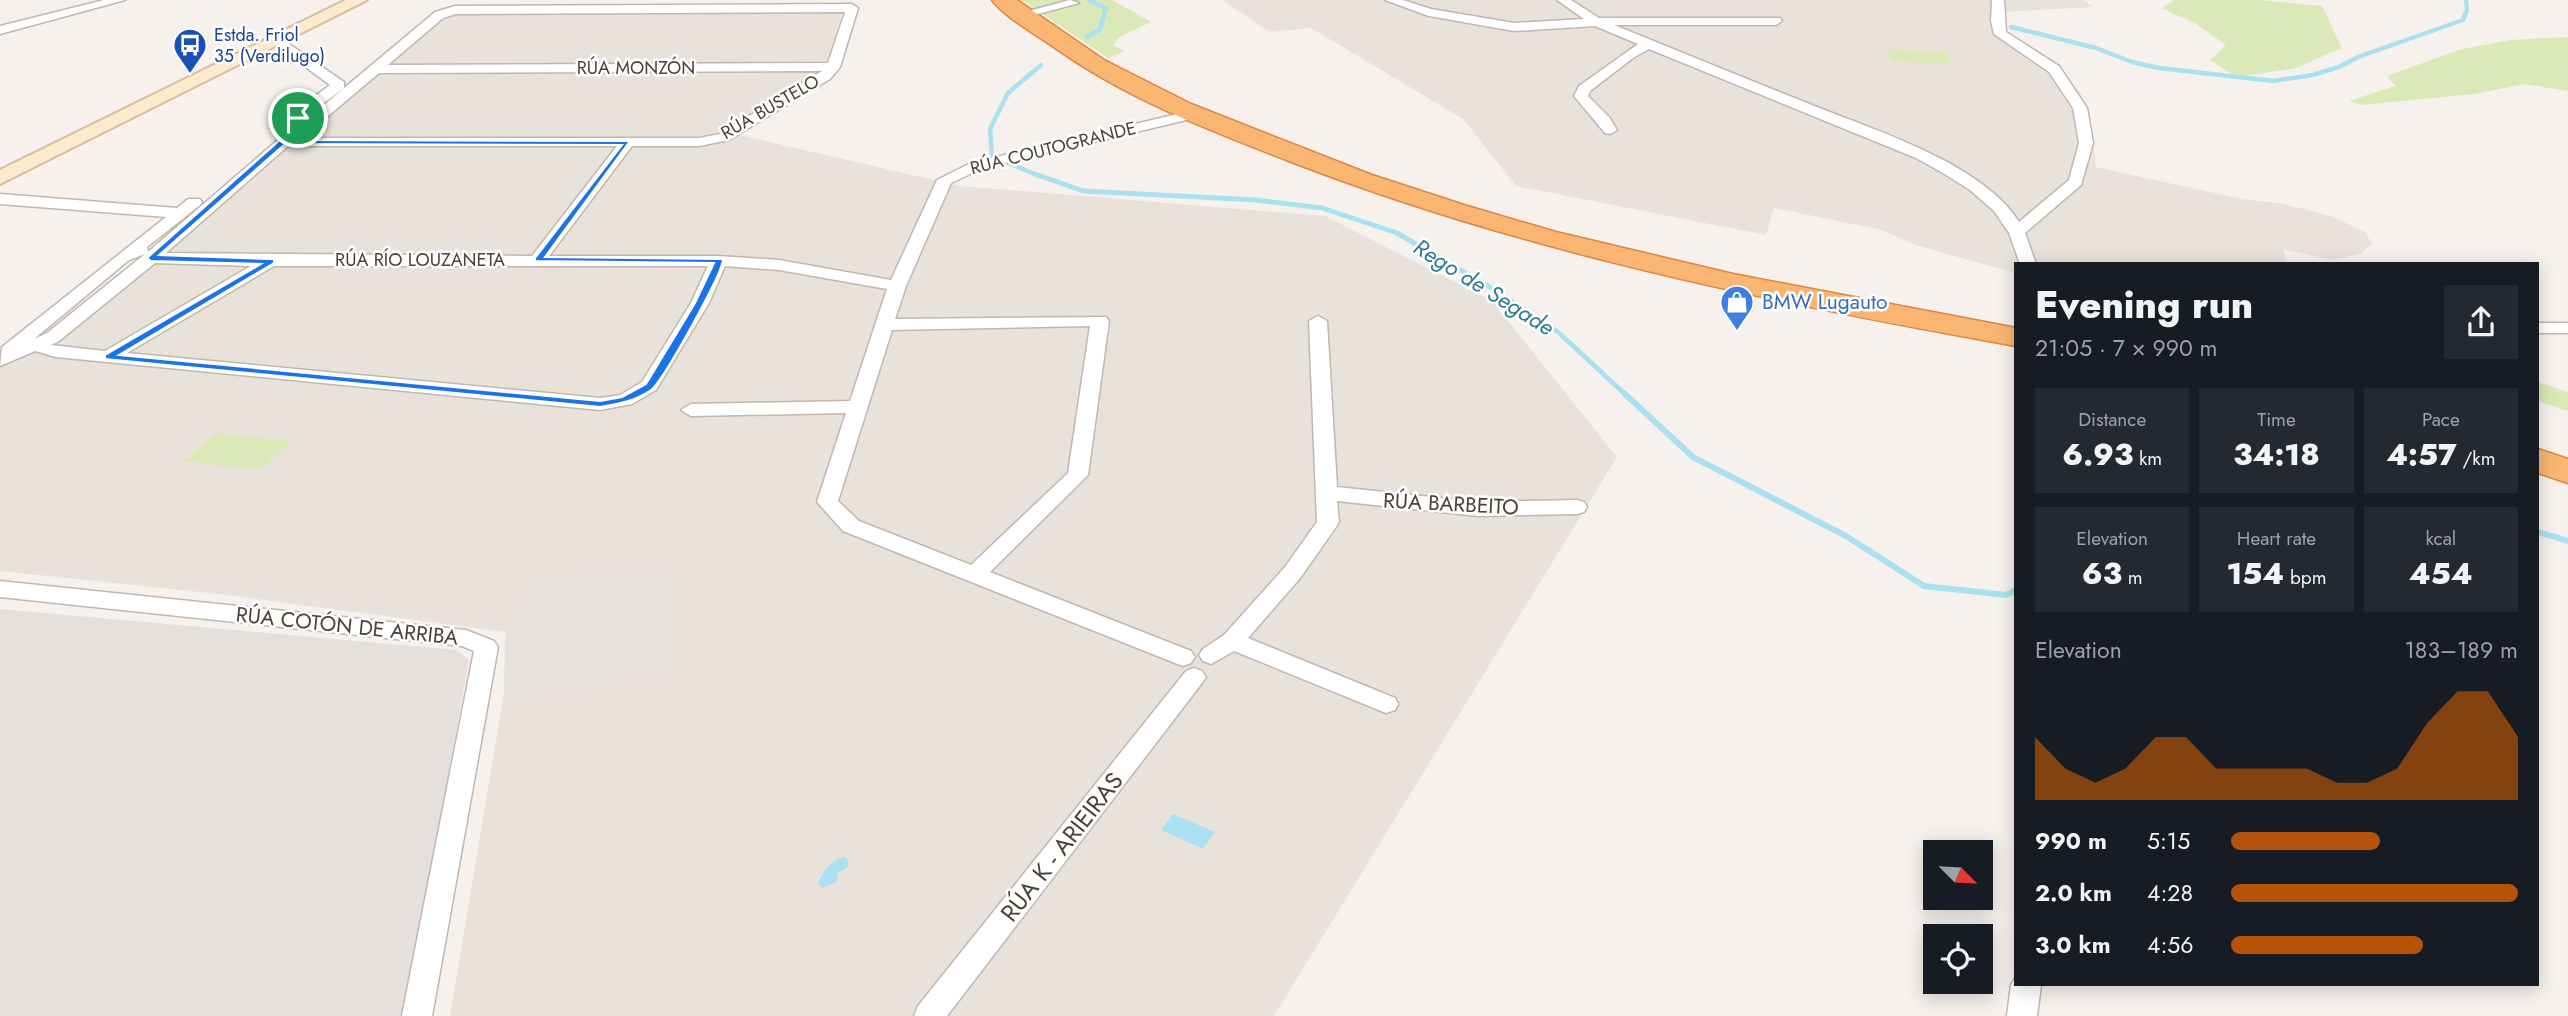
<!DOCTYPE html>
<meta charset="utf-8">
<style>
body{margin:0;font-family:Jost,sans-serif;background:#242831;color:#f1f3f6;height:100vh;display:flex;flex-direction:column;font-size:26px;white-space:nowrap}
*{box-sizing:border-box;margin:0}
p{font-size:23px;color:#9ea1a6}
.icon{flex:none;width:38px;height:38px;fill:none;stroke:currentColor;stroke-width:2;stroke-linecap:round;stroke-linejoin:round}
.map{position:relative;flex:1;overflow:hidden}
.sheet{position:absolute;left:2014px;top:262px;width:525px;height:724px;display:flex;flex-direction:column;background:#171b24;border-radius:0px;box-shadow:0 4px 18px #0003}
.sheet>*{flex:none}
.needle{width:46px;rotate:114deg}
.controls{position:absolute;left:1923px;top:840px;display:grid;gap:14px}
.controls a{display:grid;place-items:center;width:70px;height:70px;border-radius:0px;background:#171b24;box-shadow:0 4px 18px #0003;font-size:35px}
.pin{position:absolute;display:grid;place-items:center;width:60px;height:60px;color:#fff;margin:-30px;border:4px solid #fff;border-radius:50%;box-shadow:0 2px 7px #0007}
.round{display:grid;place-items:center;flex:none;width:74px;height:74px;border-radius:0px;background:#242831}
.summary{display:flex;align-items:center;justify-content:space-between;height:119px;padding:0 21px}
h1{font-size:38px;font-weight:800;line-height:52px}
.metrics{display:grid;grid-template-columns:repeat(3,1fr);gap:10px;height:119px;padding:7px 21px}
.metrics div{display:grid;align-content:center;border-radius:0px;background:#242831;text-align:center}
.metrics b{font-size:30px;font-weight:800}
.metrics small{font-size:19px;font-weight:400}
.metrics p{font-size:19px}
.chart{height:196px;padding:14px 21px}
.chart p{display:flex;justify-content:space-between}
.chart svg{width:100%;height:126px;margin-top:7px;fill:#b45309;opacity:.7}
ul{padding:0 21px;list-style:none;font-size:23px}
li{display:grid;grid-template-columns:112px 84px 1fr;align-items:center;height:52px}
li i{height:18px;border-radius:9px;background:#b45309}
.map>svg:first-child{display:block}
.residential{fill:#e9e2da}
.industrial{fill:#e6e0dd}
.green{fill:#dbe8b7}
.parking{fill:#e5e2e0}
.water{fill:#abe0f0}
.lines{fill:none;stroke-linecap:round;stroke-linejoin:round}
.stream-far2{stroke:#abe0f0;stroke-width:4.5}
.stream-far1{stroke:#abe0f0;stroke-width:5}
.stream{stroke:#abe0f0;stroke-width:6}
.street-casing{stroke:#c1b7af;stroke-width:3}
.secondary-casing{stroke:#d7bf9f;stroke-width:4}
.highway-casing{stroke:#db8741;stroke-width:3}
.street{fill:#fff;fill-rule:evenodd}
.secondary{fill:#fdeace;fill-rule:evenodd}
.highway{fill:#fab572;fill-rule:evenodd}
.route{fill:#1a73e8;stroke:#fff;stroke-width:2;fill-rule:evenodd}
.labels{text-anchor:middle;stroke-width:5;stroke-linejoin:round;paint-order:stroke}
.far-transit-label{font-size:18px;fill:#164399;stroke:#fff;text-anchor:start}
.far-street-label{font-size:18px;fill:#4a4139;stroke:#fff}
.shop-label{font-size:21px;fill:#366cbe;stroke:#fff;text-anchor:start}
.street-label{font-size:21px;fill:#4a4139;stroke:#fff}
.water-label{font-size:23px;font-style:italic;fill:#2c7b94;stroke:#fff}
.near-street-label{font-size:24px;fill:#4a4139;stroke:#fff}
</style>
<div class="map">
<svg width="2568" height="1016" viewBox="0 0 2568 1016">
<rect width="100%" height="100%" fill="#f6f1ec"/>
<!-- residential -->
<path class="residential" d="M1222 0H2082L2094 7 2001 12 2009 34 2061 71 2080 93 2090 115 2096 167 2242 199 2284 204 2331 216 2365 232 2372 244 2360 254 2332 260 2283 249 2287 264H2016V273L1915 245 1882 230 1774 208 1766 235 1516 186 1463 119 1311 28 1270 32Z
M842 11 829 61 816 76 726 132 960 186 1325 216 1492 301 1617 457 1274 1016H450L504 694 505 632 219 594 0 571V362L57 340 444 16 458 12Z"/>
<!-- industrial -->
<path class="industrial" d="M0 609 456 650 469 660 404 1016H0Z"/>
<!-- green -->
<path class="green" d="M1022 0H1112L1151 22 1118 38 1113 45 1125 51 1108 58Z
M2174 0H2260L2322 6 2342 48 2296 68 2236 77 2210 60 2226 45 2196 24 2162 8Z
M2568 37V91L2524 84 2474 94 2361 105 2349 101 2395 86 2387 76 2462 49 2511 40Z
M1886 49 1946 52 1952 65 1892 61Z
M2538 382 2568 392V411L2538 401Z
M217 433 292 442 259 470 183 461Z"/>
<!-- parking -->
<path class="parking" d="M675 576 674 661 504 694 510 636 538 590Z"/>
<!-- water -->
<path class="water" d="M1173 814 1215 832 1203 849 1161 830Z
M844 857 848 860V867L838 873 837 882 822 888 818 883C824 870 830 861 844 857Z"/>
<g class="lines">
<!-- stream-far2 -->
<path class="stream-far2" d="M2011 27 2096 48 2132 62 2159 68 2273 81 2313 75 2339 67 2358 57 2463 20 2467 10 2466 0
M1087 37 1100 29 1106 8 1089 0
M1039 176 992 156 990 129 1008 93 1041 65"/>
<!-- stream-far1 -->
<path class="stream-far1" d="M1035 174 1083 191 1256 200 1322 208 1397 233 1488 286 1558 332 1627 396"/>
<!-- stream -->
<path class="stream" d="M1625 394 1693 457 1846 536 1924 586 2006 595 2016 590
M2538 532 2568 541"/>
<defs>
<path id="street" d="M104 0H125L0 34V26Z
M1070 0 1079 3 1023 18 1017 14Z
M1385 0H1403L1431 9 1514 23 1584 19 1557 0H1571L1599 18H1780L1782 21 1776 25H1614C1676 50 1739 76 1802 101 1867 128 1981 161 2019 222L2069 180 2079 143 2073 108 2049 72 1994 34 1991 21 1992 0H2004L2006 32 2059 66 2087 108 2093 143 2081 185 2025 233 2036 264H2020L2009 233 1994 211 1970 190 1943 173 1916 158 1649 49 1633 58 1590 91 1588 96 1609 117 1617 130 1610 134 1605 133 1574 96 1579 86 1638 44 1595 26 1514 31 1429 16Z
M852 4 858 8 840 67 830 79 729 140 699 146H632L549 256H719L779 260 891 280 937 180 971 163 1194 110 1199 111V117L981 169 951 183 906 286 895 319 1106 317 1109 321 1088 475 990 572 1191 651 1195 657 1191 663 1183 666 1175 663 843 531 817 502 846 413 691 416 681 410 691 404 850 401 887 289 779 270 725 266 709 303 656 390 632 404 600 410 56 357 35 351 0 366 2 347 166 217 0 204V194L177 208 188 199H200L202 202 200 205 147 247 148 252 288 131 293 130 300 134 297 138H699L720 134 822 71 379 73 327 117 298 122 291 118 293 115 318 110 435 12 455 6ZM845 12 828 63 388 65 443 18 456 14ZM288 146H617L532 256 166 253ZM145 254 47 333 34 339 129 260ZM155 263 251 266 105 351 51 345 59 341ZM274 266H708L691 303 642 382 620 395 600 398 127 353ZM1090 326 1068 473 971 565 859 521 838 501 892 330Z
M279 37 344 82V88L324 103H314V97L330 85 274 44V38Z
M1318 316 1327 321 1337 487 1478 502 1577 500 1584 502 1587 507 1584 512 1577 514 1478 516 1337 501 1339 522 1336 527 1301 577 1248 638 1395 698 1398 704 1395 710 1386 713 1234 651 1211 664 1203 661 1199 655 1203 649 1224 635 1285 567 1317 522 1309 321Z
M2538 323H2568V333H2538Z
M0 581 466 630 494 641 498 647 432 1016H402L474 651 462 646 0 597Z
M1194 668 1202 671 1206 677 1202 683 947 1016H914L918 1006 1186 671Z
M2016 976V985H2041L2037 1016H2007L2011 985Z"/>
<path id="secondary" d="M346 0H367L0 184V170Z"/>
<path id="highway" d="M992 0H1017L1104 60 1191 104 1372 175 1464 205 1556 232 1733 274 2016 328V346C1769 302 1524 252 1289 161 1209 130 1128 99 1058 50 1040 37 1004 17 992 0Z
M2538 449 2568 459V483L2538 473Z"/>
</defs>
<!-- street casing -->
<use href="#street" class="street-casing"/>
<!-- secondary casing -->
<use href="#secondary" class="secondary-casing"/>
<!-- highway casing -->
<use href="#highway" class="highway-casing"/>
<!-- street -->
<use href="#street" class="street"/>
<!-- secondary -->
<use href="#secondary" class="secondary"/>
<!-- highway -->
<use href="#highway" class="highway"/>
</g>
<!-- route -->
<path class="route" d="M322 112 324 116 292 140 630 141 545 257 723 259C723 273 663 381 651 390 635 401 619 404 600 407L105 359V355L261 264 151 261 147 258 299 123 295 116ZM285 144 622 145 535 258V261L714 263 695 303 646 384 622 397 600 401 119 355 274 263V259H271L159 255Z"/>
<!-- icons -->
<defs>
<symbol id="bus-pin" viewBox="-11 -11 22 30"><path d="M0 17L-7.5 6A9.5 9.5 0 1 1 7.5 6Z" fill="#1a4fb4" stroke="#fff"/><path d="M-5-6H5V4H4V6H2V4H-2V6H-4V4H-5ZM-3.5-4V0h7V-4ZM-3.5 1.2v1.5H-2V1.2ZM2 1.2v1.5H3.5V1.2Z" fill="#fff"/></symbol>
<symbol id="shop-pin" viewBox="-11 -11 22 30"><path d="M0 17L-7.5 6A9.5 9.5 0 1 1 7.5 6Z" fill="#3f7fe0" stroke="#fff"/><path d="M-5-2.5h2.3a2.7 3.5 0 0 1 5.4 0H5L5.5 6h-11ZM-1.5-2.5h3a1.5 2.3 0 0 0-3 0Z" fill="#fff"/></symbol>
</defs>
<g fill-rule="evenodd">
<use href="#bus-pin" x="171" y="26" width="38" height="52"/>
<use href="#shop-pin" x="1718" y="283" width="38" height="52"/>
</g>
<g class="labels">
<!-- far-transit labels -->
<g class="far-transit-label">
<text x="214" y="41">Estda. Friol<tspan x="214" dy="21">35 (Verdilugo)</tspan></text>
</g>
<!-- far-street labels -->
<g class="far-street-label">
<text x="636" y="74">RÚA MONZÓN</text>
<text transform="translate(770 107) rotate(-30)" y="6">RÚA BUSTELO</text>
<text transform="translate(1053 148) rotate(-14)" y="6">RÚA COUTOGRANDE</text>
<text x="420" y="266">RÚA RÍO LOUZANETA</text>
</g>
<!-- shop labels -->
<g class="shop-label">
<text x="1762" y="309">BMW Lugauto</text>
</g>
<!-- street labels -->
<g class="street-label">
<text transform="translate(1451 504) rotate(3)" y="7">RÚA BARBEITO</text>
<text transform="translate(347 626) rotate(6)" y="7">RÚA COTÓN DE ARRIBA</text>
</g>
<!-- water labels -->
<g class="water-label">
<text transform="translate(1484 287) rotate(32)" y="8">Rego de Segade</text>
</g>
<!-- near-street labels -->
<g class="near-street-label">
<text transform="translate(1062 847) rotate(-52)" y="8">RÚA K - ARIEIRAS</text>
</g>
</g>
</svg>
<div class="controls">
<a><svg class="needle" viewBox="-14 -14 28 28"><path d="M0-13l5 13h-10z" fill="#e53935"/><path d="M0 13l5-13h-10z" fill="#9ea1a6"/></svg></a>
<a><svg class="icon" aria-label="locate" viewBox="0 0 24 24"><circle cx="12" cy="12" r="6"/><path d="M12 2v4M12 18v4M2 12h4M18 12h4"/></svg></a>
</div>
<div class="pin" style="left:298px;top:118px;background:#1e9e55"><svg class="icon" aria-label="arrive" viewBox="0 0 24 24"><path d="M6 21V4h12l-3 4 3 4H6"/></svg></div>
<section class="sheet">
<div class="summary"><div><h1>Evening run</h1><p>21:05 · 7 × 990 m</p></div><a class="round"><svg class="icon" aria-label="share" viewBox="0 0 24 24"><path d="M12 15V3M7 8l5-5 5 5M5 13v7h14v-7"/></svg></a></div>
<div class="metrics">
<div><p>Distance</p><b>6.93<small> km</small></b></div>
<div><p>Time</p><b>34:18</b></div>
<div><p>Pace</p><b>4:57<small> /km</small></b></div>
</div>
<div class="metrics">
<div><p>Elevation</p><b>63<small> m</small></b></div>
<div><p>Heart rate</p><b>154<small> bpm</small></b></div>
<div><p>kcal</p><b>454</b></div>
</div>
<div class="chart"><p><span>Elevation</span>183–189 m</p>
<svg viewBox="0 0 160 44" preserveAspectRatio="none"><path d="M0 44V22L10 33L20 38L30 33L40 22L50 22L60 33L70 33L80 33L90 33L100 38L110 38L120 33L130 17L140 6L150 6L160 22V44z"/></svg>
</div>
<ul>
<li><b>990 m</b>5:15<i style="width:52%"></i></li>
<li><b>2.0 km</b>4:28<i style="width:100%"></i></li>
<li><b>3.0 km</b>4:56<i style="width:67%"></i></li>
</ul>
</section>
</div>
